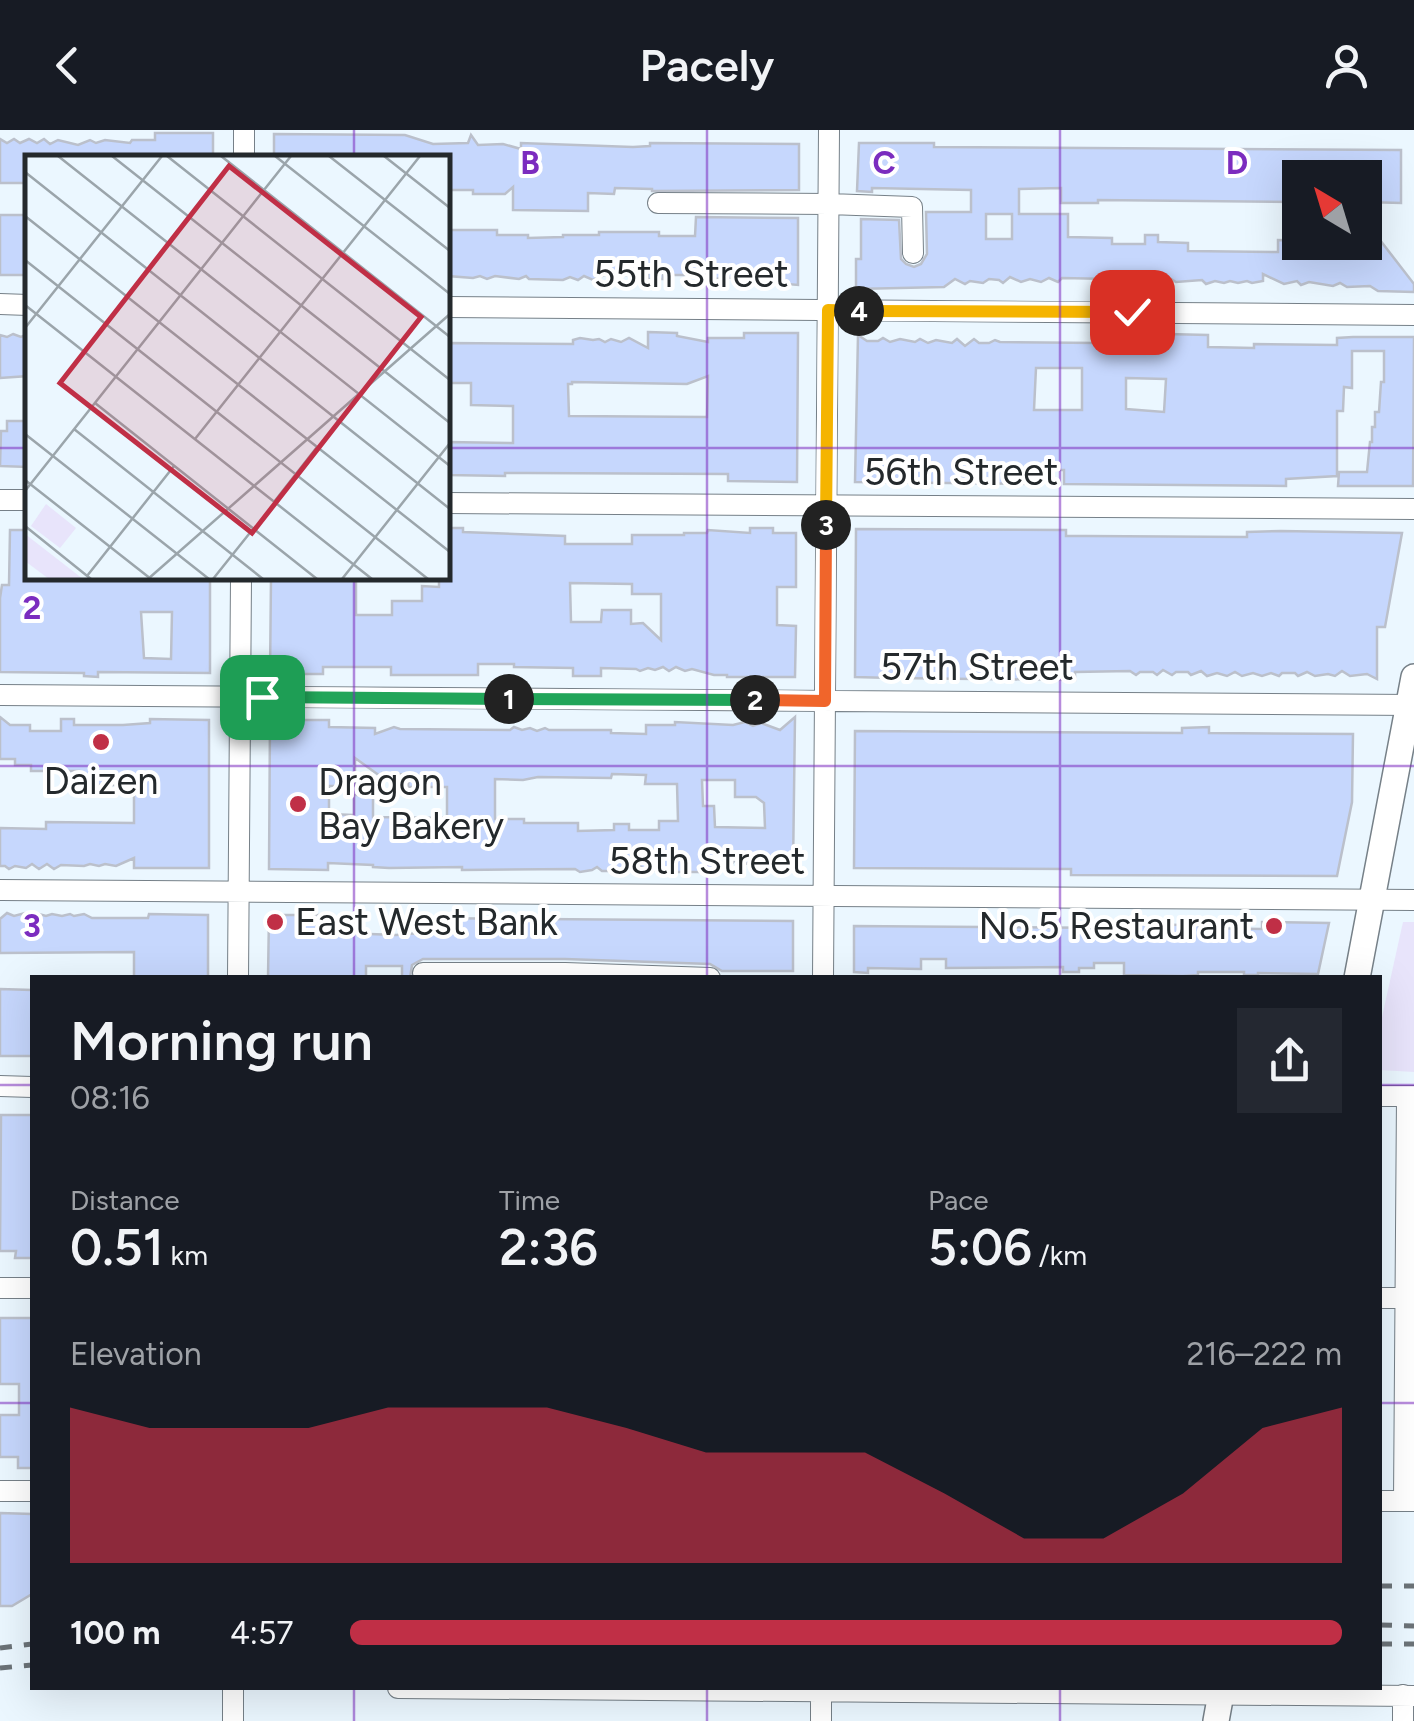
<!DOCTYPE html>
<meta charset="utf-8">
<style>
body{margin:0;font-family:Figtree,sans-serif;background:#242831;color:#f1f3f6;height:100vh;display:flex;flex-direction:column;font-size:38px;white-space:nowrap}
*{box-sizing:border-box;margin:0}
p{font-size:32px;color:#9ea1a6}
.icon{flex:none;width:55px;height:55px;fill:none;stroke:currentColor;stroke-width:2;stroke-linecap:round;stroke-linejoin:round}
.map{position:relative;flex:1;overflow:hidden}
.details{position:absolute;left:30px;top:845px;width:1352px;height:715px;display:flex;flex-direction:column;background:#171b24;border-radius:0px;box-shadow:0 10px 40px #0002}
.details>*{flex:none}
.needle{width:65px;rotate:322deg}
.tools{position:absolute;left:1282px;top:30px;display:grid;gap:20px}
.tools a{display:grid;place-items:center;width:100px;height:100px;border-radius:0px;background:#171b24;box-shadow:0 10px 40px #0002;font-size:50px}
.pin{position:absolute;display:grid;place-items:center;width:85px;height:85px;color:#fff;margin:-42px;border-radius:20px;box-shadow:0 5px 15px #0006}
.km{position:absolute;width:50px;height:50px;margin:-25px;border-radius:50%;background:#222;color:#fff;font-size:28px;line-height:50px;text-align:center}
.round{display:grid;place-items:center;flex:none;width:105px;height:105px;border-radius:0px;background:#242831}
.overview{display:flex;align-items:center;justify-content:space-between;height:170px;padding:0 40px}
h1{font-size:55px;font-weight:600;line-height:75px}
.metrics{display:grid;grid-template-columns:repeat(3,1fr);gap:15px;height:170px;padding:10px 40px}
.metrics div{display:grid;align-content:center}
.metrics b{font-size:50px;font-weight:600}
.metrics small{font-size:28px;font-weight:400}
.metrics p{font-size:28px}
.chart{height:280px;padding:20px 40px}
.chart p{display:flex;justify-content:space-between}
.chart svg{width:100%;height:180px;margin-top:10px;fill:#c02f46;opacity:.7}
ul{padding:0 40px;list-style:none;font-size:32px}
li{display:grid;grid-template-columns:160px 120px 1fr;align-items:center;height:75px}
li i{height:25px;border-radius:12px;background:#c02f46}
header{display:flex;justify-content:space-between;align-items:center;height:130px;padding:0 40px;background:#171b24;font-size:45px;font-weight:600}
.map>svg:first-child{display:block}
.green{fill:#e8e4fb}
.building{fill:#c6d7fd;stroke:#bbc0cb;stroke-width:2.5;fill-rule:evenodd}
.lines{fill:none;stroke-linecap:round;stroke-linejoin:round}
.minor-casing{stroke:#768088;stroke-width:22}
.major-casing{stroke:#768088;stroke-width:28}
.minor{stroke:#fff;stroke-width:20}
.major{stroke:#fff;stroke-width:25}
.rail{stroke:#6b7277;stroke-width:5;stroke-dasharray:12 12;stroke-linecap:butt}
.split-1-casing{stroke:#fff;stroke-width:20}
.split-2-casing{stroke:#fff;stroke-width:20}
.split-3-casing{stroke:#fff;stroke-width:20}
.split-4-casing{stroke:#fff;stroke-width:20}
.split-5-casing{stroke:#fff;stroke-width:20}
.split-1{stroke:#22a559;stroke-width:12}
.split-2{stroke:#22a559;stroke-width:12}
.split-3{stroke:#f0652b;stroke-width:12}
.split-4{stroke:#f5b400;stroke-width:12}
.split-5{stroke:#f5b400;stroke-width:12}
.grid{fill:none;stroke:#7b2cbf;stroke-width:2.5;stroke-opacity:0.55}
.poi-dot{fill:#c02f46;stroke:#fff;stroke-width:4}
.labels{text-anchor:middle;stroke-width:8;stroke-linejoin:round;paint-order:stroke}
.street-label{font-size:38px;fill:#24292c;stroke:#fff}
.poi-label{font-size:38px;fill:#24292c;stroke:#fff;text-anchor:start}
.inset-road{fill:none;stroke:#9ba5ab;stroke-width:2.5}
.view{fill:#c02f46;fill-opacity:0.15;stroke:#c02f46;stroke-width:5}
.inset-edge{fill:none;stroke:#24292c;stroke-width:5}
.grid-label{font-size:32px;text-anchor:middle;font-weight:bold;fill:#7b2cbf;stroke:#fff;stroke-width:8;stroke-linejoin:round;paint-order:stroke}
</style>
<header><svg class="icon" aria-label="back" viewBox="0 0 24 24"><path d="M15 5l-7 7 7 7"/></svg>Pacely<svg class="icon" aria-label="person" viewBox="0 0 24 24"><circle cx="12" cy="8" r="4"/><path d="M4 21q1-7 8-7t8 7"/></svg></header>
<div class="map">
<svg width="1414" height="1591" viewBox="0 0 1414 1591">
<rect width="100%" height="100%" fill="#ebf7ff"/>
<!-- green -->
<path class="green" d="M1403 792H1414V942L1380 940V896Z"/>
<!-- building -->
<path class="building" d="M155 3H213V28H28V53H0V9L7 13 14 9 20 13 29 9 37 13 44 9 50 14 58 10 78 15 90 10 96 13 105 10 130 13 132 10H155Z
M274 4 405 5 433 14 468 13 471 5 478 15 503 14 521 19V13L633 17 650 16V13L799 14V60L652 61V59L615 58 614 64 588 63V81L513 80V57L505 64H473V60H448V28H274Z
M859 13H934V17L1401 20V73L1365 72V48H1300V72L1098 70V73H1061V58L1019 59V84H1068V107L1112 108V114H1145V105H1158V112L1188 113V121L1278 122V110L1368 112 1369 114 1380 110 1414 154V162L1378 161 1370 156 1347 157 1340 153 1333 156 1309 152 1301 155 1297 151 1284 154 1263 144V151L1252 153 1247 151 1238 153 1230 151 1224 153 1215 151 1206 154 1202 150 1176 152 1171 149 1164 153 1140 150 1132 152 1125 149 1117 153 1111 149 1062 148 1058 152 1049 148 1041 152 1030 149 1021 152 1010 147 1003 153 999 150 989 149 983 153 970 151 965 154 955 149 944 157 856 159V129H861V89L899 90 901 129 906 134 914 137 921 134 927 124 926 82H971V60L872 58V62L857 61ZM986 84H1012V109H986Z
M0 85H28V145H0Z
M696 87 798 88V155L764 152 756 148 748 151 741 147 711 149V145H663V149H648V145H604L593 150 584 146 578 150 570 147 563 150 529 149 526 146 519 149 495 146 487 149 480 146 473 148 448 146V100H497V105H528V108L563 107V105H599V102H659V106H695Z
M648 202 677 203V206L708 212V208H744V203H798L797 352 728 351V344L527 343H505V346L448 345V312L513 313V276L471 275V253H448V213L573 214V210L580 208 593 210 599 209 605 212 611 209 621 212 629 208 648 218ZM708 246 707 287 569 286 568 254H572V252L687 254Z
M13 204 21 207 28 204V246L0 248V205L7 207Z
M1167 204 1208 205V217L1254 218V214L1337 215V208L1353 207H1414L1413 356H1338L1339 342H1367L1370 312H1372V297H1375V282H1379L1381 252H1384V221H1352V258L1344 257 1343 281H1337V346L1286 349V356L1064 354V340H1034V354L855 352 858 205 867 211H878L883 208 890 212 900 209 915 212 920 209 928 213 936 210 952 213 957 209 965 216 974 209 979 213H989L995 210 1000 212 1098 213V216H1166ZM1036 238H1082V280H1034ZM1126 248 1166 249 1164 282 1126 279Z
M7 291H28V337L0 336 1 301H7Z
M448 398H463V402L565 406V414H632V405H684V403H707L708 400 750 403V398H773V403H796V457H777V495L796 496 795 547H727V545H714L692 539 685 541 676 537 669 541 663 537 655 540 648 538 640 541 636 539 601 538V546H573V538L514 537V534H478V545H391V537H323V544H270L271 448H356V485H392V471H422V456L439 457V448H448ZM570 453 632 454V464H661V510L643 493 631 494V480H602L601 492H571Z
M856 399 1066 400V406H1086L1247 407V402L1281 401 1402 403 1385 497H1377V549L1367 544 1350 546 1342 541 1335 546 1328 544 1315 546 1307 542 1298 546 1295 543H1282L1279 546 1271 543 1262 546 1253 543 1242 546 1235 542 1227 546 1217 543 1207 546 1201 541 1191 545 1188 542H1176L1172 545 1163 540 1157 545 1153 542H1140L1136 545 1130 541 1075 542V550L892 548 855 547Z
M10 400H28V448H210V543L98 542V547L84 546V543L0 542V468L2 455H9ZM141 482H172L171 529 144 528Z
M0 587 10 595H30V601H61V589H74V595H123L150 593V589L209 590V738H134V728L116 736 105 734 99 736 90 734 84 736 61 735 54 739 47 734 39 739 32 734 26 738 15 736 9 739 5 736H0V698L46 699V692L134 693V655H79V641H31V635H15V629H0Z
M795 587 793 739H779L780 724 761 735 752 732 742 735 735 730 731 735H719V742H659V740L646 741 640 736 636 741H602L597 737 592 740 580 742 575 739 462 740V737L389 738 373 737V735L328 733V740L269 739 270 590H329V597L375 598V604L394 597 400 599 510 600 514 597 522 600 530 598 537 601 545 598 549 600H611V603L646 604V595H675V592L733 595 745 592 753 596 761 593 780 600ZM355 628 380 646 382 643 409 645 408 657H447V688L373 687V665H354V685L329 684V656H355ZM612 644 646 645 645 654H677L678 691H659V700H629V694H614V700L578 701V693H524V689H495V649L523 650 538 647 611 648ZM702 650H735V667H756L764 673 765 698 715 697 714 676H703Z
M1209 597V603L1353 604 1352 672 1337 746 1071 745V739L854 738 855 601 1182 603V598Z
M7 783 14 786 25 783 31 786 39 784 46 786 52 784 62 786 70 784 74 786 84 784 92 788H148L149 784 208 785V848H134V822L0 823V789Z
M269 785H327V793H344V803L396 805 419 803V788L793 791V841H722L710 834 565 829H423L412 835 410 848H402V836H366V848H268Z
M1185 790 1199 791V798L1262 799V792L1329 793 1318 844 1258 843V845H1244V842H1198V845L1183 846 1124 845V833H1094V838H1079V842H1063V837L946 838V829H921V839L868 838V843L854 842V796L1124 798V794L1185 795Z
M0 859 32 860V926H0Z
M1 985H32V1128H15L16 1121H0Z
M0 1188H32V1338H18V1327H0V1285H19V1254H0Z
M0 1383 32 1384V1464L12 1476H0Z"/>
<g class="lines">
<defs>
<path id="minor" d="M244 28V0
M658 73 829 74 912 77 913 123
M0 174 28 175
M448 177 1414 185
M0 370H28
M448 373 1414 379
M0 565 1414 575
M0 760 1414 770
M423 843H565L710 848
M238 848 241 448
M823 848 829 0
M0 956 32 957
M1380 966H1414
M0 1158H32
M1380 1168H1414
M0 1361H32
M1380 1371H1414
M1404 1371 1407 966
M398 1558 1414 1566
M821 1561V1591
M233 1591V1558
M1403 1591V1565"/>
<path id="major" d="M1357 848 1414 547
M1216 1591 1222 1558"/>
</defs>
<!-- minor casing -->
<use href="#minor" class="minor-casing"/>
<!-- major casing -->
<use href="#major" class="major-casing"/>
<!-- minor -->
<use href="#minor" class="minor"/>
<!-- major -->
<use href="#major" class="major"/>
<!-- rail -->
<path class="rail" d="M1380 1456H1414
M1380 1495 1414 1496
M1380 1514H1414
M0 1518 32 1514
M0 1538 32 1535"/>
</g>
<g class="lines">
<defs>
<path id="split-1" d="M262 567 509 569"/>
<path id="split-2" d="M509 569 755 570"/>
<path id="split-3" d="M755 570 825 571 826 395"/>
<path id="split-4" d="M826 395 828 180 859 181"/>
<path id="split-5" d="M859 181 1132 182"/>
</defs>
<!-- split-1 casing -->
<use href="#split-1" class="split-1-casing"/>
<!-- split-2 casing -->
<use href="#split-2" class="split-2-casing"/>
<!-- split-3 casing -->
<use href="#split-3" class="split-3-casing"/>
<!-- split-4 casing -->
<use href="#split-4" class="split-4-casing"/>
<!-- split-5 casing -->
<use href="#split-5" class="split-5-casing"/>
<!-- split-1 -->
<use href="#split-1" class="split-1"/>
<!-- split-2 -->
<use href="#split-2" class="split-2"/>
<!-- split-3 -->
<use href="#split-3" class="split-3"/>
<!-- split-4 -->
<use href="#split-4" class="split-4"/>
<!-- split-5 -->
<use href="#split-5" class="split-5"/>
</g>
<!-- grid -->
<path class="grid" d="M354 0V28M707 0V848M1060 0V848M0 318H28M448 318H1414M354 448V848M0 636H1414M0 955H32M1380 955H1414M0 1273H32M1380 1273H1414M354 1558V1591M707 1558V1591M1060 1558V1591"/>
<!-- markers -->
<g class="poi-dot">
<circle cx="101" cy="612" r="10"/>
<circle cx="298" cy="674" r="10"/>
<circle cx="275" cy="792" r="10"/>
<circle cx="1274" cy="796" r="10"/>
</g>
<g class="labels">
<!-- street labels -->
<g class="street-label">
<text x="691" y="157">55th Street</text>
<text x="961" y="355">56th Street</text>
<text x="977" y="550">57th Street</text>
<text x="707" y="744">58th Street</text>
</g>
<!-- poi labels -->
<g class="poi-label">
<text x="101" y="664" text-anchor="middle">Daizen</text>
<text x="318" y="665">Dragon<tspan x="318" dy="44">Bay Bakery</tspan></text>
<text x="295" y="805">East West Bank</text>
<text x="1254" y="809" text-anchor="end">No.5 Restaurant</text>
</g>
</g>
<!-- overview -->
<g transform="translate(25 25)">
<rect width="425" height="425" fill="#ebf7ff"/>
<path d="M21 349 51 373 35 393 6 371ZM0 379 58 424H24L0 406Z" fill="#e8e4fb"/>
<path class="inset-road" d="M33 1 425 311M87 1 425 268M142 1 425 225M196 1 425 182M250 1 425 139M304 1 425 96M359 1 425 53M0 17 425 354M0 61 425 397M0 105 403 424M0 150 347 424M0 173 137 1M70 248 292 424M49 274 238 424M0 279 184 424M170 284 395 1M0 325 126 424M0 336 266 1M249 347 292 292M0 371 66 424M62 421 149 311M123 424 425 159M188 424 228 374M317 424 425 288"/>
<path class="view" d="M204 11 396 162 227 378 35 228Z"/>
<rect width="425" height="425" class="inset-edge"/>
</g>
<g class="grid-label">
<text x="530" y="44">B</text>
<text x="884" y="44">C</text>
<text x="1237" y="44">D</text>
<text x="32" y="489">2</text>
<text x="32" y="807">3</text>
</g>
</svg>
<div class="tools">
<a><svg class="needle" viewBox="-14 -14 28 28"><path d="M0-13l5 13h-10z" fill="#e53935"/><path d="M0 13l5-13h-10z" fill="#9ea1a6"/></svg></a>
</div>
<div class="pin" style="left:262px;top:567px;background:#1e9e55"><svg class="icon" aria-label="arrive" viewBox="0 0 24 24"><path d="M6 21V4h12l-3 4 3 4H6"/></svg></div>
<div class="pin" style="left:1132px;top:182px;background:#d93025"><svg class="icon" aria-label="check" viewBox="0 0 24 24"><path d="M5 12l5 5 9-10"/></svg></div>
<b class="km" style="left:509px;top:569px">1</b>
<b class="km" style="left:755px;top:570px">2</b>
<b class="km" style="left:826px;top:395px">3</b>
<b class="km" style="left:859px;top:181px">4</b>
<section class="details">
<div class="overview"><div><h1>Morning run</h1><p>08:16</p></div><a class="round"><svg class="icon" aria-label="share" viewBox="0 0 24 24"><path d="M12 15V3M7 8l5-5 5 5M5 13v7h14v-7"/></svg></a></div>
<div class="metrics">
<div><p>Distance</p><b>0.51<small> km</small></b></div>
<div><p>Time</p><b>2:36</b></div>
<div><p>Pace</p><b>5:06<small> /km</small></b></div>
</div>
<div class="chart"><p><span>Elevation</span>216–222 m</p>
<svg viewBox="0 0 160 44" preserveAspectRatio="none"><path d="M0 44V6L10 11L20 11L30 11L40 6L50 6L60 6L70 11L80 17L90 17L100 17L110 27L120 38L130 38L140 27L150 11L160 6V44z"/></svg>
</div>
<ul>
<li><b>100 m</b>4:57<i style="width:100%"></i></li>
</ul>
</section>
</div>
